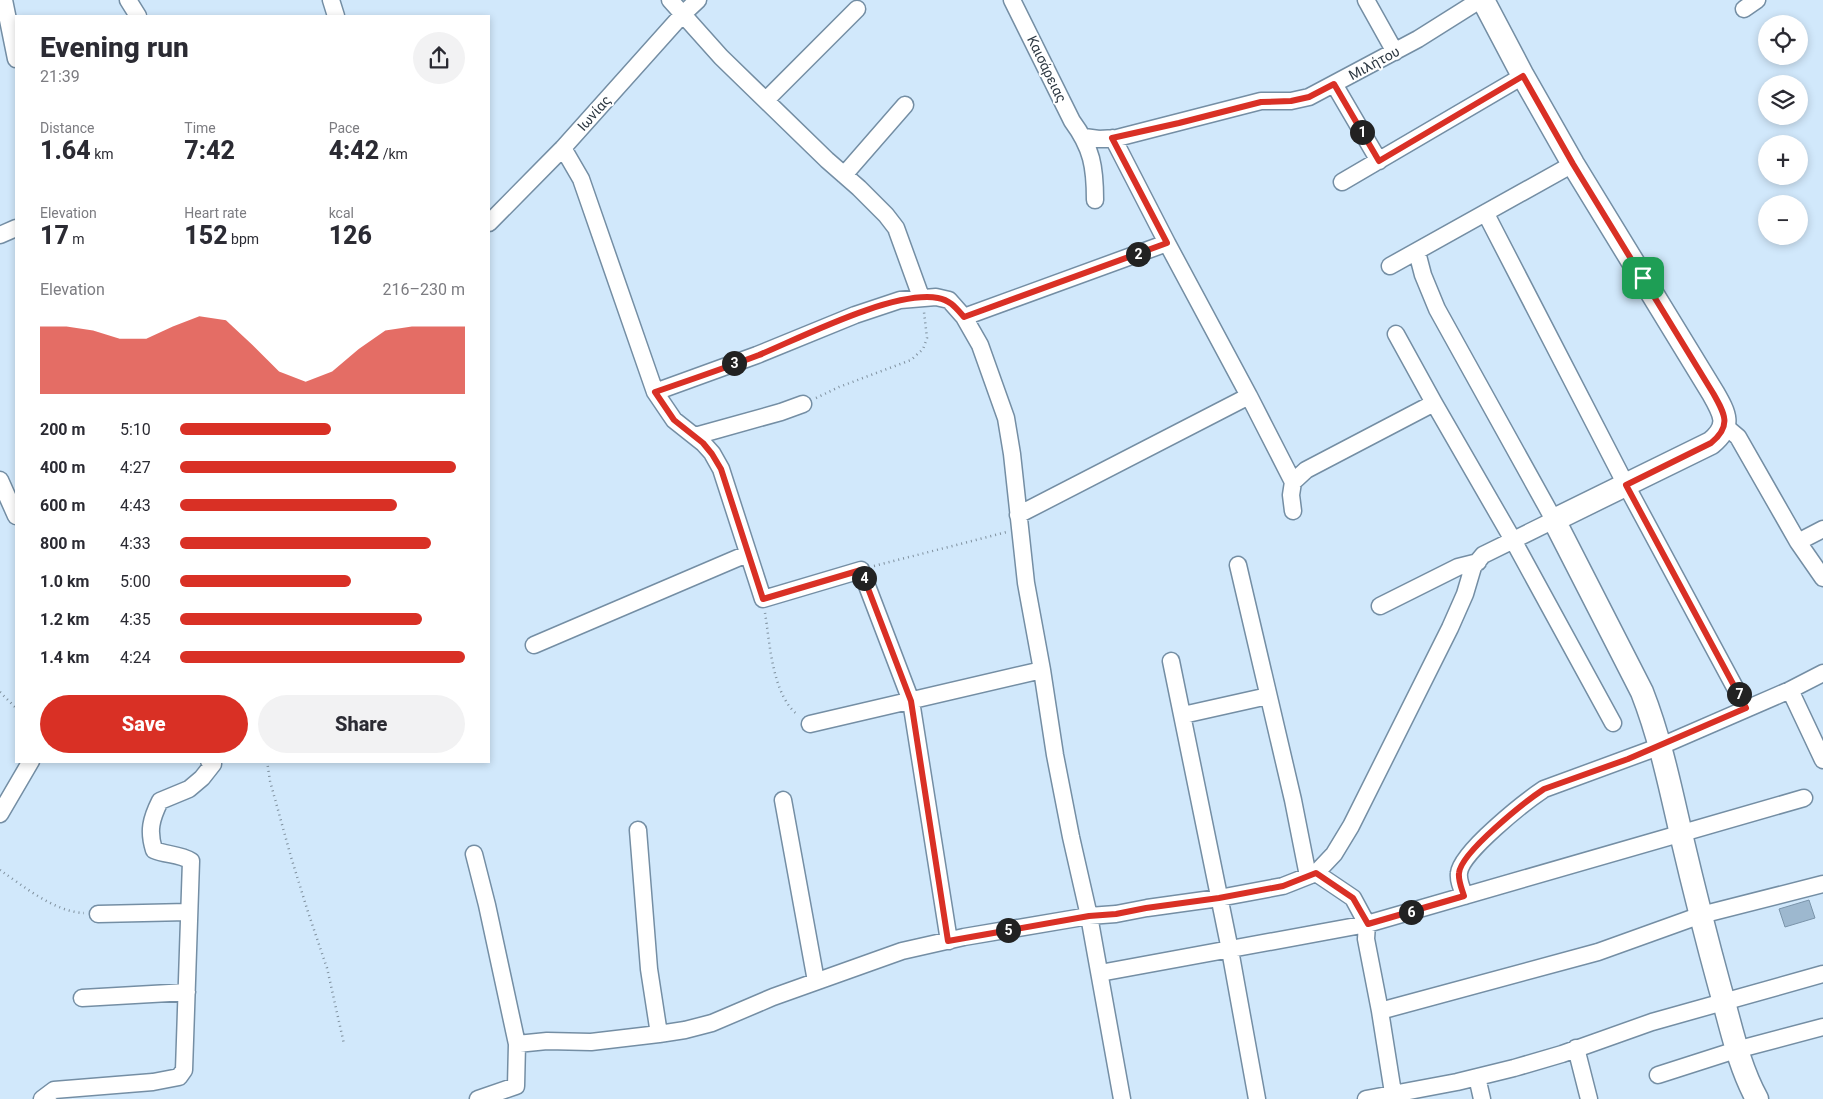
<!DOCTYPE html>
<meta charset="utf-8">
<style>
body{margin:0;font-family:Roboto,sans-serif;background:#f2f2f3;color:#2b2b33;height:100vh;display:flex;flex-direction:column;font-size:19px;white-space:nowrap}
*{box-sizing:border-box;margin:0}
p{font-size:16px;color:#7c7c81}
.icon{flex:none;width:28px;height:28px;fill:none;stroke:currentColor;stroke-width:2;stroke-linecap:round;stroke-linejoin:round}
.map{position:relative;flex:1;overflow:hidden}
.drawer{position:absolute;left:15px;top:15px;width:475px;height:748px;display:flex;flex-direction:column;background:#fff;border-radius:0px;box-shadow:0 2px 8px #0003}
.drawer>*{flex:none}
.tools{position:absolute;left:1758px;top:15px;display:grid;gap:10px}
.tools a{display:grid;place-items:center;width:50px;height:50px;border-radius:50%;background:#fff;box-shadow:0 2px 8px #0003;font-size:25px}
.pin{position:absolute;display:grid;place-items:center;width:42px;height:42px;color:#fff;margin:-21px;border-radius:10px;box-shadow:0 2px 8px #0006}
.km{position:absolute;width:25px;height:25px;margin:-12px;border-radius:50%;background:#222;color:#fff;font-size:14px;line-height:25px;text-align:center}
.round{display:grid;place-items:center;flex:none;width:52px;height:52px;border-radius:26px;background:#f2f2f3}
.headline{display:flex;align-items:center;justify-content:space-between;height:85px;padding:0 25px}
h1{font-size:28px;font-weight:800;line-height:38px}
.figures{display:grid;grid-template-columns:repeat(3,1fr);gap:8px;height:85px;padding:5px 25px}
.figures div{display:grid;align-content:center}
.figures b{font-size:25px;font-weight:800}
.figures small{font-size:14px;font-weight:400}
.figures p{font-size:14px}
.chart{height:140px;padding:10px 25px}
.chart p{display:flex;justify-content:space-between}
.chart svg{width:100%;height:90px;margin-top:5px;fill:#d93025;opacity:.7}
.button{display:flex;gap:10px;margin-top:auto;padding:10px 25px}
.button a{flex:1;height:58px;border-radius:30px;background:#d93025;color:#fff;font-size:20px;font-weight:800;line-height:58px;text-align:center}
.button a+a{background:#f2f2f3;color:#2b2b33}
ul{padding:0 25px;list-style:none;font-size:16px}
li{display:grid;grid-template-columns:80px 60px 1fr;align-items:center;height:38px}
li i{height:12px;border-radius:6px;background:#d93025}
.map>svg:first-child{display:block}
.building{fill:#9db8cf;stroke:#7a94aa}
.lines{fill:none;stroke-linecap:round;stroke-linejoin:round}
.street-casing{stroke:#748ea4;stroke-width:19}
.secondary-casing{stroke:#748ea4;stroke-width:25}
.path{stroke:#7f909e;stroke-width:2.5;stroke-dasharray:1 4;stroke-linecap:butt}
.street{stroke:#fff;stroke-width:16}
.secondary{stroke:#fff;stroke-width:22}
.route-casing{stroke:#fff;stroke-width:10}
.route{stroke:#d93025;stroke-width:6}
.labels{text-anchor:middle;stroke-width:4;stroke-linejoin:round;paint-order:stroke}
.street-label{font-size:14px;fill:#2c3741;stroke:#fff}
</style>
<div class="map">
<svg width="1823" height="1099" viewBox="0 0 1823 1099">
<rect width="100%" height="100%" fill="#d1e8fb"/>
<!-- building -->
<path class="building" d="M1809 900 1815 918 1785 927 1779 909Z"/>
<g class="lines">
<defs>
<path id="street" d="M4 0 16 59
M128 0 138 16
M331 0 336 16
M670 0 721 57 827 160 859 188 886 215 896 228 921 297
M1012 0 1072 121C1092 148 1095 167 1095 200
M1366 0 1395 52
M1744 9 1757 0
M1334 84 1379 161
M766 100 857 9
M1084 137 1099 139 1117 138 1261 101H1291L1309 97 1418 39 1480 0
M1113 138 1167 243
M563 148 581 179 655 392 674 420 703 443 712 453 721 469 763 599 861 570 911 701 949 941
M844 175 905 105
M1342 182 1523 76
M1486 214 1626 485 1746 708
M489 223 563 148 682 15 698 0
M0 235 16 228
M1390 266 1573 164
M964 317 1167 243 1249 396 1018 515
M1396 334 1434 403 1513 540 1613 723
M1249 396 1293 482
M1725 426 1738 437 1798 542 1823 578
M695 436 781 412 803 404
M0 480 16 516
M1293 511 1291 495 1293 482 1306 470 1434 403
M1798 542 1823 529
M1238 565 1293 800 1308 876
M1380 606 1458 567 1478 562
M534 645 747 554
M1171 661 1230 950 1257 1099
M1790 690 1823 760
M1183 715 1268 696
M810 724 1042 670
M783 800 816 981
M0 814 31 761
M638 830 649 969 659 1034
M474 854 487 905 517 1044
M1316 873 1353 898 1367 924 1366 939 1380 1011 1394 1099
M1465 896C1462 889 1458 881 1459 873 1461 852 1526 801 1544 789L1661 746 1790 690 1823 673
M98 914 188 912
M1100 973 1367 924 1804 798
M82 998 187 992
M1380 1011 1598 952 1701 915 1823 884
M1576 1048 1589 1099
M1658 1075 1736 1050 1823 1027
M1477 1077 1482 1099
M42 1099 54 1090 153 1082 179 1077 184 1070 191 861C180 854 166 855 154 850 148 831 151 819 160 801L189 789 202 778 213 764 209 761
M478 1099 516 1086 517 1044 547 1041 591 1042 659 1034 685 1030 712 1023 773 997 902 951 964 937 1089 916 1071 837 1055 755 1042 670 1026 583 1012 454 1006 418 980 345 964 317 949 300 936 297 900 300 855 315 757 355 655 392
M1122 1099 1089 916 1116 914 1147 908 1219 898 1283 886 1316 873 1334 854 1351 826 1450 628 1465 594 1473 567 1483 555 1554 520 1437 309 1423 275 1417 252
M1366 1099 1457 1082 1514 1068 1562 1054 1652 1022 1823 974"/>
<path id="secondary" d="M1483 0 1523 76 1573 164 1713 393C1725 414 1732 426 1711 443L1554 520 1642 692C1660 738 1670 786 1681 834 1693 885 1706 937 1720 988 1731 1026 1738 1064 1757 1099"/>
</defs>
<!-- street casing -->
<use href="#street" class="street-casing"/>
<!-- secondary casing -->
<use href="#secondary" class="secondary-casing"/>
<!-- path -->
<path class="path" d="M816 398 839 387 911 360 923 349 927 338 924 312
M874 566 1007 532
M765 613C770 643 772 695 798 715
M0 692 16 708
M267 761 270 781 291 857 308 912 327 968 344 1044
M0 870C23 886 55 912 84 913"/>
<!-- street -->
<use href="#street" class="street"/>
<!-- secondary -->
<use href="#secondary" class="secondary"/>
</g>
<g class="lines">
<defs>
<path id="route" d="M1523 76 1573 164 1713 393C1725 414 1732 426 1711 443L1626 485 1746 708 1628 759 1544 789C1526 801 1461 852 1459 873 1458 881 1462 889 1464 896L1368 924 1353 898 1316 873 1283 886 1219 898 1146 908 1116 914 1089 916 948 941 911 701 861 570 763 599 721 469 712 454 703 443 674 420 655 392C690 380 725 368 759 355 802 337 894 290 938 298 950 300 956 308 964 317L1167 243 1112 138 1179 123 1261 102 1291 101 1309 97 1334 84 1379 161Z"/>
</defs>
<!-- route casing -->
<use href="#route" class="route-casing"/>
<!-- route -->
<use href="#route" class="route"/>
</g>
<g class="labels">
<!-- street labels -->
<g class="street-label">
<text transform="translate(1374 63) rotate(-28)" y="5">Μιλήτου</text>
<text transform="translate(1047 69) rotate(64)" y="5">Καισάρειας</text>
<text transform="translate(594 113) rotate(-48)" y="5">Ιωνίας</text>
</g>
</g>
</svg>
<div class="tools">
<a><svg class="icon" aria-label="locate" viewBox="0 0 24 24"><circle cx="12" cy="12" r="6"/><path d="M12 2v4M12 18v4M2 12h4M18 12h4"/></svg></a>
<a><svg class="icon" aria-label="layers" viewBox="0 0 24 24"><path d="M12 4l9 5-9 5-9-5zM3 14l9 5 9-5"/></svg></a>
<a>+</a>
<a>−</a>
</div>
<div class="pin" style="left:1643px;top:278px;background:#1e9e55"><svg class="icon" aria-label="arrive" viewBox="0 0 24 24"><path d="M6 21V4h12l-3 4 3 4H6"/></svg></div>
<b class="km" style="left:1362px;top:132px">1</b>
<b class="km" style="left:1138px;top:254px">2</b>
<b class="km" style="left:734px;top:363px">3</b>
<b class="km" style="left:864px;top:578px">4</b>
<b class="km" style="left:1008px;top:930px">5</b>
<b class="km" style="left:1411px;top:912px">6</b>
<b class="km" style="left:1739px;top:694px">7</b>
<section class="drawer">
<div class="headline"><div><h1>Evening run</h1><p>21:39</p></div><a class="round"><svg class="icon" aria-label="share" viewBox="0 0 24 24"><path d="M12 15V3M7 8l5-5 5 5M5 13v7h14v-7"/></svg></a></div>
<div class="figures">
<div><p>Distance</p><b>1.64<small> km</small></b></div>
<div><p>Time</p><b>7:42</b></div>
<div><p>Pace</p><b>4:42<small> /km</small></b></div>
</div>
<div class="figures">
<div><p>Elevation</p><b>17<small> m</small></b></div>
<div><p>Heart rate</p><b>152<small> bpm</small></b></div>
<div><p>kcal</p><b>126</b></div>
</div>
<div class="chart"><p><span>Elevation</span>216–230 m</p>
<svg viewBox="0 0 160 44" preserveAspectRatio="none"><path d="M0 44V11L10 11L20 13L30 17L40 17L50 11L60 6L70 8L80 20L90 33L100 38L110 33L120 22L130 13L140 11L150 11L160 11V44z"/></svg>
</div>
<ul>
<li><b>200 m</b>5:10<i style="width:53%"></i></li>
<li><b>400 m</b>4:27<i style="width:97%"></i></li>
<li><b>600 m</b>4:43<i style="width:76%"></i></li>
<li><b>800 m</b>4:33<i style="width:88%"></i></li>
<li><b>1.0 km</b>5:00<i style="width:60%"></i></li>
<li><b>1.2 km</b>4:35<i style="width:85%"></i></li>
<li><b>1.4 km</b>4:24<i style="width:100%"></i></li>
</ul>
<div class="button"><a>Save</a><a>Share</a></div>
</section>
</div>
